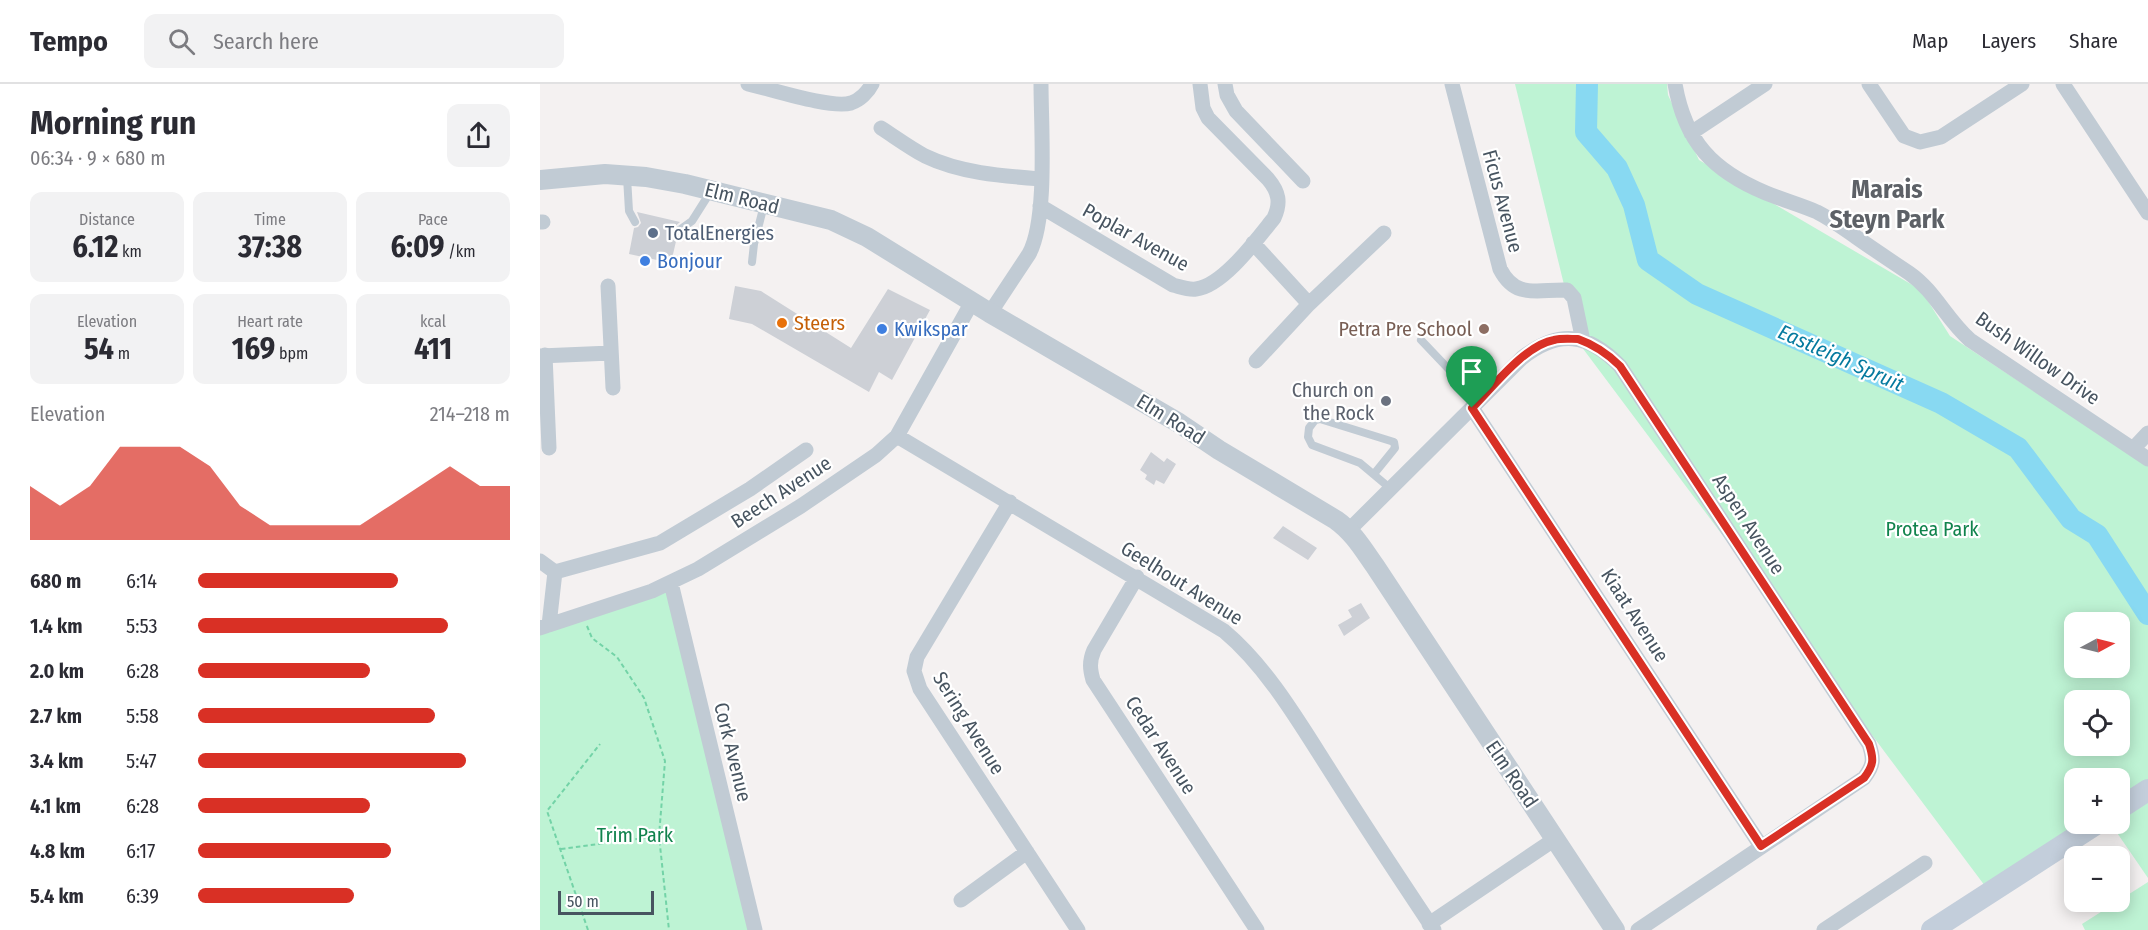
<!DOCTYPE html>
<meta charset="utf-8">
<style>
body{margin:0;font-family:"Fira Sans Condensed",sans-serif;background:#f2f2f3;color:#2b2b33;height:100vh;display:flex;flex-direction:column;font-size:22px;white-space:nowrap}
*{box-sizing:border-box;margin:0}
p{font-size:20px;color:#7c7c81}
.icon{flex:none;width:33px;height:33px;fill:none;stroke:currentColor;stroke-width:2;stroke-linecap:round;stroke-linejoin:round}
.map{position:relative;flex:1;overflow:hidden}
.sheet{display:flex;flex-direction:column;background:#fff;width:540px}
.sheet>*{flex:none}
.needle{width:39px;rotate:83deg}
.fabs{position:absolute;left:1524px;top:528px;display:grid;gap:12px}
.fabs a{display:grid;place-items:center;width:66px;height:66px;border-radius:12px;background:#fff;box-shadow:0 3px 15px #0003;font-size:30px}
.scale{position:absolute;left:18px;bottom:15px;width:96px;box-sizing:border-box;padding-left:6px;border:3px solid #475460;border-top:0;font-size:16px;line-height:21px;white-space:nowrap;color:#475460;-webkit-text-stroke:4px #fff;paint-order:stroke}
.pin{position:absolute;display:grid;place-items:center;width:51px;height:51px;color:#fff;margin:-62px -26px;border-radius:50% 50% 50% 0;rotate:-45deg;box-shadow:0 0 6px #0007}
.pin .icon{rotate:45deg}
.round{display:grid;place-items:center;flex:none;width:63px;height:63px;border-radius:12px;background:#f2f2f3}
.headline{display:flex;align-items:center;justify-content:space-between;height:102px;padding:0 30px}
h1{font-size:33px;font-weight:700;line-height:45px}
.metrics{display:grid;grid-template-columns:repeat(3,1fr);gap:9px;height:102px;padding:6px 30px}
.metrics div{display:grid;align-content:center;border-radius:12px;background:#f2f2f3;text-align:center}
.metrics b{font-size:30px;font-weight:700}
.metrics small{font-size:16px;font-weight:400}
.metrics p{font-size:16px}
.chart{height:168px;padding:12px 30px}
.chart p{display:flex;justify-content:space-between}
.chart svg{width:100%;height:108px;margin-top:6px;fill:#d93025;opacity:.7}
ul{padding:0 30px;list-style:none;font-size:20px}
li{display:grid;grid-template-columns:96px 72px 1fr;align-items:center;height:45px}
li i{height:15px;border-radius:8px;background:#d93025}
header{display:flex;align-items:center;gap:36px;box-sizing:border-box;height:84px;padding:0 30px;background:#fff;border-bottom:2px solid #e1e1e2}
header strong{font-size:28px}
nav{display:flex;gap:33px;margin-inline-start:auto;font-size:21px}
.search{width:420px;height:54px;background:#f2f2f3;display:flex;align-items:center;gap:15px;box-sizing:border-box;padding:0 21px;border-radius:12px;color:#7c7c81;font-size:22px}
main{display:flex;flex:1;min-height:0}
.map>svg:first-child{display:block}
.green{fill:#bef3d4;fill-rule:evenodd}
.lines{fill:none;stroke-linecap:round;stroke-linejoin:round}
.river{stroke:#88d9f2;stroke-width:22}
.building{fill:#cdd0d6}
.path{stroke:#73d3a7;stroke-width:2;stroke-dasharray:4.5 3;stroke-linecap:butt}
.service{stroke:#c1cbd4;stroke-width:8}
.minor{stroke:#c1cbd4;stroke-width:15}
.tertiary{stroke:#c1cbd4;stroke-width:20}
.secondary{stroke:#c3cedb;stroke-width:22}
.route-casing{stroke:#fff;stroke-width:12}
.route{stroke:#d93025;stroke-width:8}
.service-dot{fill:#5c6f8a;stroke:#fff;stroke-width:2}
.shop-dot{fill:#3f7fe0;stroke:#fff;stroke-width:2}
.food-dot{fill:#e8710a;stroke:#fff;stroke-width:2}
.education-dot{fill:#8d6e63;stroke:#fff;stroke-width:2}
.worship-dot{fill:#6b7280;stroke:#fff;stroke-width:2}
.labels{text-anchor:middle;stroke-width:4.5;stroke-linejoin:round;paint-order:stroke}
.street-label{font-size:20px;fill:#475460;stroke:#fff}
.service-label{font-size:20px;fill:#4e5e75;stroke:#fff;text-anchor:start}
.shop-label{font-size:20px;fill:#366cbe;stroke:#fff;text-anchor:start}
.food-label{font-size:20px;fill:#c56008;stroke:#fff;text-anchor:start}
.education-label{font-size:20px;fill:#785e54;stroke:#fff;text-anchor:end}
.worship-label{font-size:20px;fill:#5b616d;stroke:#fff;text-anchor:end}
.park-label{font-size:20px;fill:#11834d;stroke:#fff}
.water-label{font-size:21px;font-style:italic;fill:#057a9f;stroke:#fff}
.district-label{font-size:26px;font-weight:bold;fill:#5d6167;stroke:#fff}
</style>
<header>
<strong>Tempo</strong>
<div class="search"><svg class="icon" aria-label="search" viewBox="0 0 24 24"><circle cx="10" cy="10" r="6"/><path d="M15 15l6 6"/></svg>Search here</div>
<nav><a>Map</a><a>Layers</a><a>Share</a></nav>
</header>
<main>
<section class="sheet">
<div class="headline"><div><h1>Morning run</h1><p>06:34 · 9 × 680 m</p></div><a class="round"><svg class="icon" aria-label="share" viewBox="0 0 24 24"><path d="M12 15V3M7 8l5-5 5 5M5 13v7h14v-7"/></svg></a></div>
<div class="metrics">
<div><p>Distance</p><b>6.12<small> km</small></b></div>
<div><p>Time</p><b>37:38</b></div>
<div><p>Pace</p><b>6:09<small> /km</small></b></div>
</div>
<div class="metrics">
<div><p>Elevation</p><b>54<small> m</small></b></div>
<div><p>Heart rate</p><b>169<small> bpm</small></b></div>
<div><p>kcal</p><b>411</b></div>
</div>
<div class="chart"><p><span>Elevation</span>214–218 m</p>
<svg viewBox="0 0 160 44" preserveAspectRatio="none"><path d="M0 44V22L10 30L20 22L30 6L40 6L50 6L60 14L70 30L80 38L90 38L100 38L110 38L120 30L130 22L140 14L150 22L160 22V44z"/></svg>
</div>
<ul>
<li><b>680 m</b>6:14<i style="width:64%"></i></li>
<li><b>1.4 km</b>5:53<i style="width:80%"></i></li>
<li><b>2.0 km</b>6:28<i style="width:55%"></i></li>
<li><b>2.7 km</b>5:58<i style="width:76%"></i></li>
<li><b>3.4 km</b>5:47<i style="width:86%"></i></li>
<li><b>4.1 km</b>6:28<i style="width:55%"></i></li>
<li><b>4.8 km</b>6:17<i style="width:62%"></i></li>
<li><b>5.4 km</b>6:39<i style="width:50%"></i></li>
</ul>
</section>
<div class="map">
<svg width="1608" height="846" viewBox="0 0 1608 846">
<rect width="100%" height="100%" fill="#f4f1f1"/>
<!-- green -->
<path class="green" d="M975 0H1127L1128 11 1159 76 1381 206 1410 252 1608 382V794L1571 740H1580V694H1534V740H1548L1448 806 1038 258ZM1534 538H1580V584H1534ZM1534 616H1580V662H1534Z
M128 499 217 846H0V546Z
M1608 798V846H1545L1542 840Z"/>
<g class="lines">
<!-- river -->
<path class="river" d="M1047 0 1046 48 1077 84 1094 121 1108 176 1157 210 1401 319 1478 364 1531 435 1557 451 1608 530"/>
</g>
<!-- building -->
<path class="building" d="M97 128 140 138 132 145 133 150 137 153 131 179 89 170 94 144 98 143 101 139Z
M195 202 221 207 311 264 348 205 390 226 352 296 339 288 329 308 212 240 189 235Z
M611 368 624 378 627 374 636 380 624 400 616 396 614 401 605 395 607 391 600 386Z
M743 442 777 464 768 476 733 454Z
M821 519 830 534 804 552 798 541 812 533 808 526Z"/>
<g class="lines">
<!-- path -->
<path class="path" d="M47 542 52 554 77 573 104 614 125 677 119 752 129 846
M21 765 119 752
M48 846 7 727 60 660"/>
<!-- service -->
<path class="service" d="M87 93 89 127 95 138
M138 147 152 137 171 107
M212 178 214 160 224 121
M881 256 939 317
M834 390 855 364 854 358 780 335 775 336 769 344 768 353 772 361 820 379 851 405"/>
<!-- minor -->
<path class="minor" d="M208 0C231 5 291 25 311 19 320 16 328 8 332 0
M685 0 687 11 696 27 763 97
M912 0 960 185C976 216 998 205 1027 206L1034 214 1043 257
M1135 0C1145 58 1173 87 1226 109 1243 116 1261 121 1277 128 1291 135 1303 144 1316 153 1333 165 1351 177 1369 189 1395 207 1406 235 1430 256L1608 375
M1329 0 1364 52 1380 58 1401 53 1482 0
M1523 0 1608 129
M341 44C355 53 370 64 385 72 420 89 462 92 501 95
M1151 49 1225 0
M500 122 633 201C641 203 648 206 656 205 683 202 717 155 734 134 741 119 739 108 728 95L668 34 663 24 660 0
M0 138H3
M713 159 769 220 716 277
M68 202 73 304
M769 220 844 149
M450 229 489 170C508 136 501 42 501 0
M5 271 9 364
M0 272 71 269
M932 324 1221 762
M357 352 684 547C727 583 759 638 789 685 823 739 858 792 894 846
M1593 365 1608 349
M470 418 377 573 374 587 380 605 538 846
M809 446 982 274C1019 245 1048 249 1080 282L1329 660C1334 675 1334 681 1324 694L1098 846
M0 477 15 488
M597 493 554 566C549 578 550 585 553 596L717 846
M131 499 215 846
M9 541 15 488 120 459 210 405 266 366
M0 544 112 507 158 485 261 422 336 371 357 352 432 218
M421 816 487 768
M889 840 1015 755
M1284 846 1385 779"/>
<!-- tertiary -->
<path class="tertiary" d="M0 96 65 90 106 93 145 100 291 136 327 153 450 229 639 339 679 366 796 436C813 448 823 465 835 482L1075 846"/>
<!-- secondary -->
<path class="secondary" d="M1580 724 1608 706
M1392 846 1556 740"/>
</g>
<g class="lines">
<defs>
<path id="route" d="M1038 255C1055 261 1067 269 1080 282L1329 660C1334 675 1334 681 1324 694L1221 762 932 324C953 303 985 261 1014 256 1022 254 1030 255 1038 255Z"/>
</defs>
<!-- route casing -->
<use href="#route" class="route-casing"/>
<!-- route -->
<use href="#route" class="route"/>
</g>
<!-- markers -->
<circle class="service-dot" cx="113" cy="149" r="6"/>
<g class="shop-dot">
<circle cx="105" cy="177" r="6"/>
<circle cx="342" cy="245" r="6"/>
</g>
<circle class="food-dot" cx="242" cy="239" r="6"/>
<circle class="education-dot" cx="944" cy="245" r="6"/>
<circle class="worship-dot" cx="846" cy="317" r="6"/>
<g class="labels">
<!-- street labels -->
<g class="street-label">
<text transform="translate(202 114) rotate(14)" y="7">Elm Road</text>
<text transform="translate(963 117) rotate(75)" y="7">Ficus Avenue</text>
<text transform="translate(596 153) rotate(29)" y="7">Poplar Avenue</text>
<text transform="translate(1498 274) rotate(35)" y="7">Bush Willow Drive</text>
<text transform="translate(631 335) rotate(32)" y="7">Elm Road</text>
<text transform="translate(241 408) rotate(-33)" y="7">Beech Avenue</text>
<text transform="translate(1209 440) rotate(57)" y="7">Aspen Avenue</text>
<text transform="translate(642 499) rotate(32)" y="7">Geelhout Avenue</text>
<text transform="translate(1095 531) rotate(57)" y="7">Kiaat Avenue</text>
<text transform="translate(429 639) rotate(58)" y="7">Sering Avenue</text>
<text transform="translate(621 661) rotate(57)" y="7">Cedar Avenue</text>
<text transform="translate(193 668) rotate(76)" y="7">Cork Avenue</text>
<text transform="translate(972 690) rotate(56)" y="7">Elm Road</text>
</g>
<!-- service labels -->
<g class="service-label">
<text x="125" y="156">TotalEnergies</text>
</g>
<!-- shop labels -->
<g class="shop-label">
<text x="117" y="184">Bonjour</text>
<text x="354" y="252">Kwikspar</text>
</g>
<!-- food labels -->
<g class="food-label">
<text x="254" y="246">Steers</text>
</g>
<!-- education labels -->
<g class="education-label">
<text x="932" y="252">Petra Pre School</text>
</g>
<!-- worship labels -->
<g class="worship-label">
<text x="834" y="313">Church on<tspan x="834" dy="23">the Rock</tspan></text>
</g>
<!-- park labels -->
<g class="park-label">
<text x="1392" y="452">Protea Park</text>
<text x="95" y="758">Trim Park</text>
</g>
<!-- water labels -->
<g class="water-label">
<text transform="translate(1301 274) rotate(24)" y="7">Eastleigh Spruit</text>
</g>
<!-- district labels -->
<g class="district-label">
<text x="1347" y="114">Marais<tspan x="1347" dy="30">Steyn Park</tspan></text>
</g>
</g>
</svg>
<div class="fabs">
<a><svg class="needle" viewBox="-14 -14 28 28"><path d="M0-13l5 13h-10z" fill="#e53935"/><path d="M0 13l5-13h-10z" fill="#7c7c81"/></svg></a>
<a><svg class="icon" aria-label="locate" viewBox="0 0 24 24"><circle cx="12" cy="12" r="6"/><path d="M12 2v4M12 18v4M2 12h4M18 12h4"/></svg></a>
<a>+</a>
<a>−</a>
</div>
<div class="scale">50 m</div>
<div class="pin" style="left:932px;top:324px;background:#1e9e55"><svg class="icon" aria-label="arrive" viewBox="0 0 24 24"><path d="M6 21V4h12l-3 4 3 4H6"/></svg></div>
</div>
</main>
